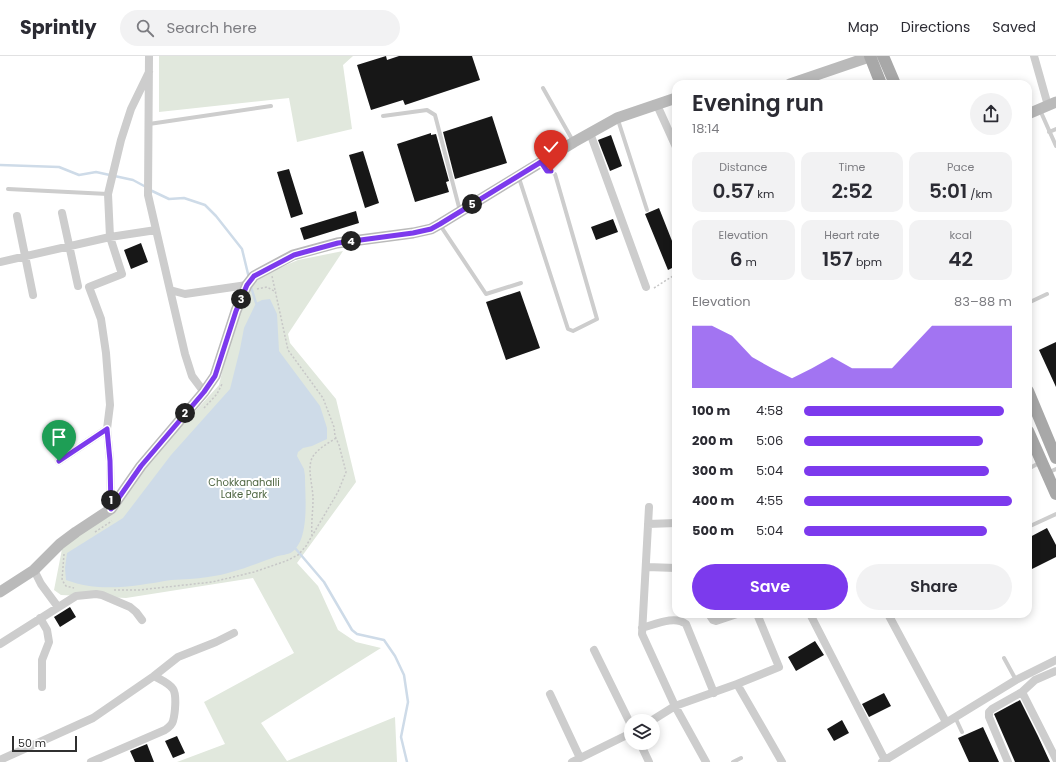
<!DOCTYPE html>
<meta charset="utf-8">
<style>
body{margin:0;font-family:Poppins,sans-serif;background:#f2f2f3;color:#2b2b33;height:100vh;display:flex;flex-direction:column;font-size:15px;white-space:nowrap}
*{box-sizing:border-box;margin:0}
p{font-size:13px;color:#7c7c81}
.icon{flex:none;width:22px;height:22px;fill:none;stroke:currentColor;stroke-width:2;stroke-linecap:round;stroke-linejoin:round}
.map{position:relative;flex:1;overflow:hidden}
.details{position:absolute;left:672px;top:24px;width:360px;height:538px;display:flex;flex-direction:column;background:#fff;border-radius:12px;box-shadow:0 2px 10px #0003}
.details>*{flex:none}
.fabs{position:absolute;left:624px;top:658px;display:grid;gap:8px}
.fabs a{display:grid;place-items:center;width:36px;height:36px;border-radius:50%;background:#fff;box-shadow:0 2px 10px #0003;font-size:20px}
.scale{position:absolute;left:12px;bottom:10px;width:65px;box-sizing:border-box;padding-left:4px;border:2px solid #303030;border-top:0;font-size:11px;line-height:14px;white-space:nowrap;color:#303030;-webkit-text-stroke:3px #fff;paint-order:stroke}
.pin{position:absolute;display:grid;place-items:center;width:34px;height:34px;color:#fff;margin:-41px -17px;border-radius:50% 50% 50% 0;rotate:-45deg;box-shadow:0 0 4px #0007}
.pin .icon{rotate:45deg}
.km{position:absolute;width:20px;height:20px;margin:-10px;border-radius:50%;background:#222;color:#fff;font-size:11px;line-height:20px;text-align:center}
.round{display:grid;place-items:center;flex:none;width:42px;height:42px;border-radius:21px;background:#f2f2f3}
.summary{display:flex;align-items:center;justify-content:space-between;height:68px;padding:0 20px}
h1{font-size:22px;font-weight:600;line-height:30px}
.figures{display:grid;grid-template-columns:repeat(3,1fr);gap:6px;height:68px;padding:4px 20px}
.figures div{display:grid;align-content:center;border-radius:10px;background:#f2f2f3;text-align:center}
.figures b{font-size:20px;font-weight:600}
.figures small{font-size:11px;font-weight:400}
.figures p{font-size:11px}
.chart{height:112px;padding:8px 20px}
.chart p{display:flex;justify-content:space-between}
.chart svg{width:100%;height:72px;margin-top:4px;fill:#7c3aed;opacity:.7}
.cta{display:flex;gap:8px;margin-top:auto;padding:8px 20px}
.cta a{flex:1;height:46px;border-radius:24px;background:#7c3aed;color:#fff;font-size:16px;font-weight:600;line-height:46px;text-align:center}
.cta a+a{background:#f2f2f3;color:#2b2b33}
ul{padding:0 20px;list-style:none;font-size:13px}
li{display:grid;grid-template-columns:64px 48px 1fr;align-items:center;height:30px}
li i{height:10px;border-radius:5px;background:#7c3aed}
header{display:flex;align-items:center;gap:24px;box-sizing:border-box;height:56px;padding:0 20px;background:#fff;border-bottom:1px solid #e1e1e2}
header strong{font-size:19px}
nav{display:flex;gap:22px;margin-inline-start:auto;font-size:14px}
.search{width:280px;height:36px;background:#f2f2f3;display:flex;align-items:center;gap:10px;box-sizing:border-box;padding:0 14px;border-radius:22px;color:#7c7c81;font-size:15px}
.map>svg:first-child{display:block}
.green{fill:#e1e8dd}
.water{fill:#cedbe8}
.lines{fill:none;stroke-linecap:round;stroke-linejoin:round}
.stream{stroke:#cedbe8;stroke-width:2.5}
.building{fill:#171717}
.path{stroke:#c7c7c7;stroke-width:1.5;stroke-dasharray:2 2;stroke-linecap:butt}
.lane{stroke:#cdcdcd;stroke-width:4}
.street{stroke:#cdcdcd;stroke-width:8}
.secondary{stroke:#bababa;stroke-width:11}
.primary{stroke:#a8a8a8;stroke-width:12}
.route-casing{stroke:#fff;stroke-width:8}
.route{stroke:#7c3aed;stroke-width:5}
.labels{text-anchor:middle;stroke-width:4;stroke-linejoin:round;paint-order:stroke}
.park-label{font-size:10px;fill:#4f6642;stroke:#fff}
</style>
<header>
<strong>Sprintly</strong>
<div class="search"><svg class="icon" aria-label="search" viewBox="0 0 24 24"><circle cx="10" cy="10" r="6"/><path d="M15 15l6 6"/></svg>Search here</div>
<nav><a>Map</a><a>Directions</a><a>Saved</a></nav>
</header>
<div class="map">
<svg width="1056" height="706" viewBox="0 0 1056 706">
<rect width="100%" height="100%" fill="#fff"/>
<!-- green -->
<path class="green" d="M159 0H353L343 9 352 73 297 86 289 42 159 56Z
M343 195 288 278 290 287 336 343 356 426 297 507 318 530 338 574 356 586 381 592 261 667 287 705 395 661 397 706H177L225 688 204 646 294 597 253 522 126 542 61 539 54 534 63 488 111 459 146 409 219 329 231 278 247 236 263 219 298 204Z"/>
<!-- water -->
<path class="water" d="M270 243 277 258 279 295 320 350 327 372V383L312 390 303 392 298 396 297 400 304 413 305 420C305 440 310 483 292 496 288 499 280 499 275 501 253 509 231 518 208 521 196 523 183 523 171 524 135 530 101 537 66 524L65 512 67 497 123 462 171 399 230 333 240 293 244 272 256 247 262 244Z"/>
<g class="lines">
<!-- stream -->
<path class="stream" d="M0 109 59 111 79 119 96 116 133 124 146 131
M150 134 169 143 184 142 205 149 216 160 242 193 249 222
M251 231 256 247
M295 492 324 526 352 574 357 578 384 584 395 600 404 619 408 646 401 681 407 706"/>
</g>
<!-- building -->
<path class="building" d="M386 0 387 4 399 0H472L480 24 405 49 403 44 371 54 357 9Z
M492 60 507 107 455 123 443 76Z
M431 77V79L436 78 449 125 446 126 449 136 415 146 397 88Z
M611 79 622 110 610 115 598 84Z
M363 95 379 147 365 152 349 99Z
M289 113 303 158 291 162 277 116Z
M659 152 676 195V210L668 214 645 158Z
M356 155 359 167 304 184 300 172Z
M613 163 618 176 596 184 591 171Z
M141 187 148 206 131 213 124 194Z
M520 235 540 292 506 304 486 246Z
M1056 286V331L1039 294Z
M1047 472 1056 489V501L1028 515V482Z
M70 551 76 561 60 571 54 561Z
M815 585 824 599 796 615 788 601Z
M884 637 891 650 869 661 862 648Z
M1020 644 1038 680 1050 706H1015L994 658Z
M842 664 849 677 834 685 827 673Z
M983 671 999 706H969L958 682Z
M177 680 185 697 173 702 165 685Z
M147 688 154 706H135L130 695Z"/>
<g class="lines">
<!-- path -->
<path class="path" d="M654 232 676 218
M257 233 267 231 276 236
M204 352 217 338 222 328
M95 476 112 465
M312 480C311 467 313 455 313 443 313 430 307 414 312 402 317 393 327 388 336 382
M64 498 62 524 66 530 74 532
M114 534H139L212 526 254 516 286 505 298 499 306 490 338 436 346 416 339 389 335 380 334 371 323 342 288 294 272 220"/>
<!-- lane -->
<path class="lane" d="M543 32 573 85
M1040 54 1056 90
M383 60 427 54 435 59 460 155
M618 64 647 154
M149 68 271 50
M1049 76 1056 73
M519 122 568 273 573 275 597 263 555 118 547 115 542 107
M8 133 108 138
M440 169 486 238 521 227
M1028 247 1047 238
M1028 397 1035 393
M1028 413 1041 406
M1047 417 1056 413
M1028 471 1056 458
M1004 602 1016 624
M955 661 962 676
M733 706 741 702"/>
<!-- street -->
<path class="street" d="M149 0 148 139 170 234 185 238 247 229
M1034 0 1047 46
M657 49 676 91
M590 77 646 231
M62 157 78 230
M17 160 33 239
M0 206 110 181 156 174
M170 234 185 298 192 320 204 336
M59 405 107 373
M649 451 642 578 675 650 706 706
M111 453 110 405 107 373 110 349 106 297 101 263 89 231 122 218 110 181 108 138 121 84 131 53 149 16
M648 468 676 467
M647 511 676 512
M34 514 41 528 58 551
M709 558 713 564 716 565 737 558
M757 558 779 611 737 628 782 706
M810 558 886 706
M888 558 946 666
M40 562 47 574 49 586 42 604V631
M642 572C656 568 675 559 686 568L714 637
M0 588 76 540 96 538 102 539 130 551 136 556 142 564
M594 594 631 669
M1022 636 1056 703
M550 638 580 702
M651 665 675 650 737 628
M640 687 649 706
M0 704 93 662 154 620 178 601 216 586 234 577
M91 706 165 674C168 672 172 669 173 665 175 658 177 639 173 633 169 627 161 624 154 620
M572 706 631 677
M882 706 1016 624 1056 604
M1008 706 989 661V656L992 653 1022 636 1035 624 1056 615"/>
<!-- secondary -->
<path class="secondary" d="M790 28 872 0
M1028 58 1056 46
M0 536 34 514 60 488 76 476 111 453 141 410 204 336 215 320 236 255 247 229 254 220 293 199 337 187 413 177 431 173 440 168 574 86 617 62 676 42"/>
<!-- primary -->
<path class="primary" d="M870 0 881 28
M883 0 895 28
M1028 335 1056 402
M1028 375 1056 438"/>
</g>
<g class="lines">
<defs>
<path id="route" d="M59 405 107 373 110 405 111 453 141 410 204 336 215 320 236 255 247 229 254 220 294 199 338 187 413 177 431 173 440 168 541 106 547 115H551"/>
</defs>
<!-- route casing -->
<use href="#route" class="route-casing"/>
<!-- route -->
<use href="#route" class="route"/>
</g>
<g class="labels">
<!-- park labels -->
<g class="park-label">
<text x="244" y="430">Chokkanahalli<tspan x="244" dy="12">Lake Park</tspan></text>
</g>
</g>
</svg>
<div class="fabs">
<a><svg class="icon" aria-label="layers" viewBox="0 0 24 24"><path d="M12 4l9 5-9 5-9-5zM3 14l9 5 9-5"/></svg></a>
</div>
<div class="scale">50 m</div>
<div class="pin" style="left:59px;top:405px;background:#1e9e55"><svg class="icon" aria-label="arrive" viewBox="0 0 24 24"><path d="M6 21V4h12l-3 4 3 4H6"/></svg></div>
<div class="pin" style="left:551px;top:115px;background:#d93025"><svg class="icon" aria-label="check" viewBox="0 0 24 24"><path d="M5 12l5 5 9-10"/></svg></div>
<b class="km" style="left:111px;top:444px">1</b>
<b class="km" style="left:185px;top:357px">2</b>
<b class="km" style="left:241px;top:243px">3</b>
<b class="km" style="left:351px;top:185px">4</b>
<b class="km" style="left:472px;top:148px">5</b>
<section class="details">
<div class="summary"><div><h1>Evening run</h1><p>18:14</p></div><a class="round"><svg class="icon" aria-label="share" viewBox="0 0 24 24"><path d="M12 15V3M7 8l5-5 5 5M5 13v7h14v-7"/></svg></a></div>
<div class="figures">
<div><p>Distance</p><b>0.57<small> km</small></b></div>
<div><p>Time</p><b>2:52</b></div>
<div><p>Pace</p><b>5:01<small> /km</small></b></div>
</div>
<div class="figures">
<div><p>Elevation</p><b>6<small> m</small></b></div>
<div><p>Heart rate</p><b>157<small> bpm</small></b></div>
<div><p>kcal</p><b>42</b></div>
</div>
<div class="chart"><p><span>Elevation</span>83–88 m</p>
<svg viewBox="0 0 160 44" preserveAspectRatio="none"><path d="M0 44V6L10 6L20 12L30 25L40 32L50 38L60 32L70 25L80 32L90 32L100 32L110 19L120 6L130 6L140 6L150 6L160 6V44z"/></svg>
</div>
<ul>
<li><b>100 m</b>4:58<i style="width:96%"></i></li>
<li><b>200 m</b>5:06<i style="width:86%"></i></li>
<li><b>300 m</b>5:04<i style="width:89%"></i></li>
<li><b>400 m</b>4:55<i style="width:100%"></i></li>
<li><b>500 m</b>5:04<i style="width:88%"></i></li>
</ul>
<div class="cta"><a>Save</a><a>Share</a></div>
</section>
</div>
